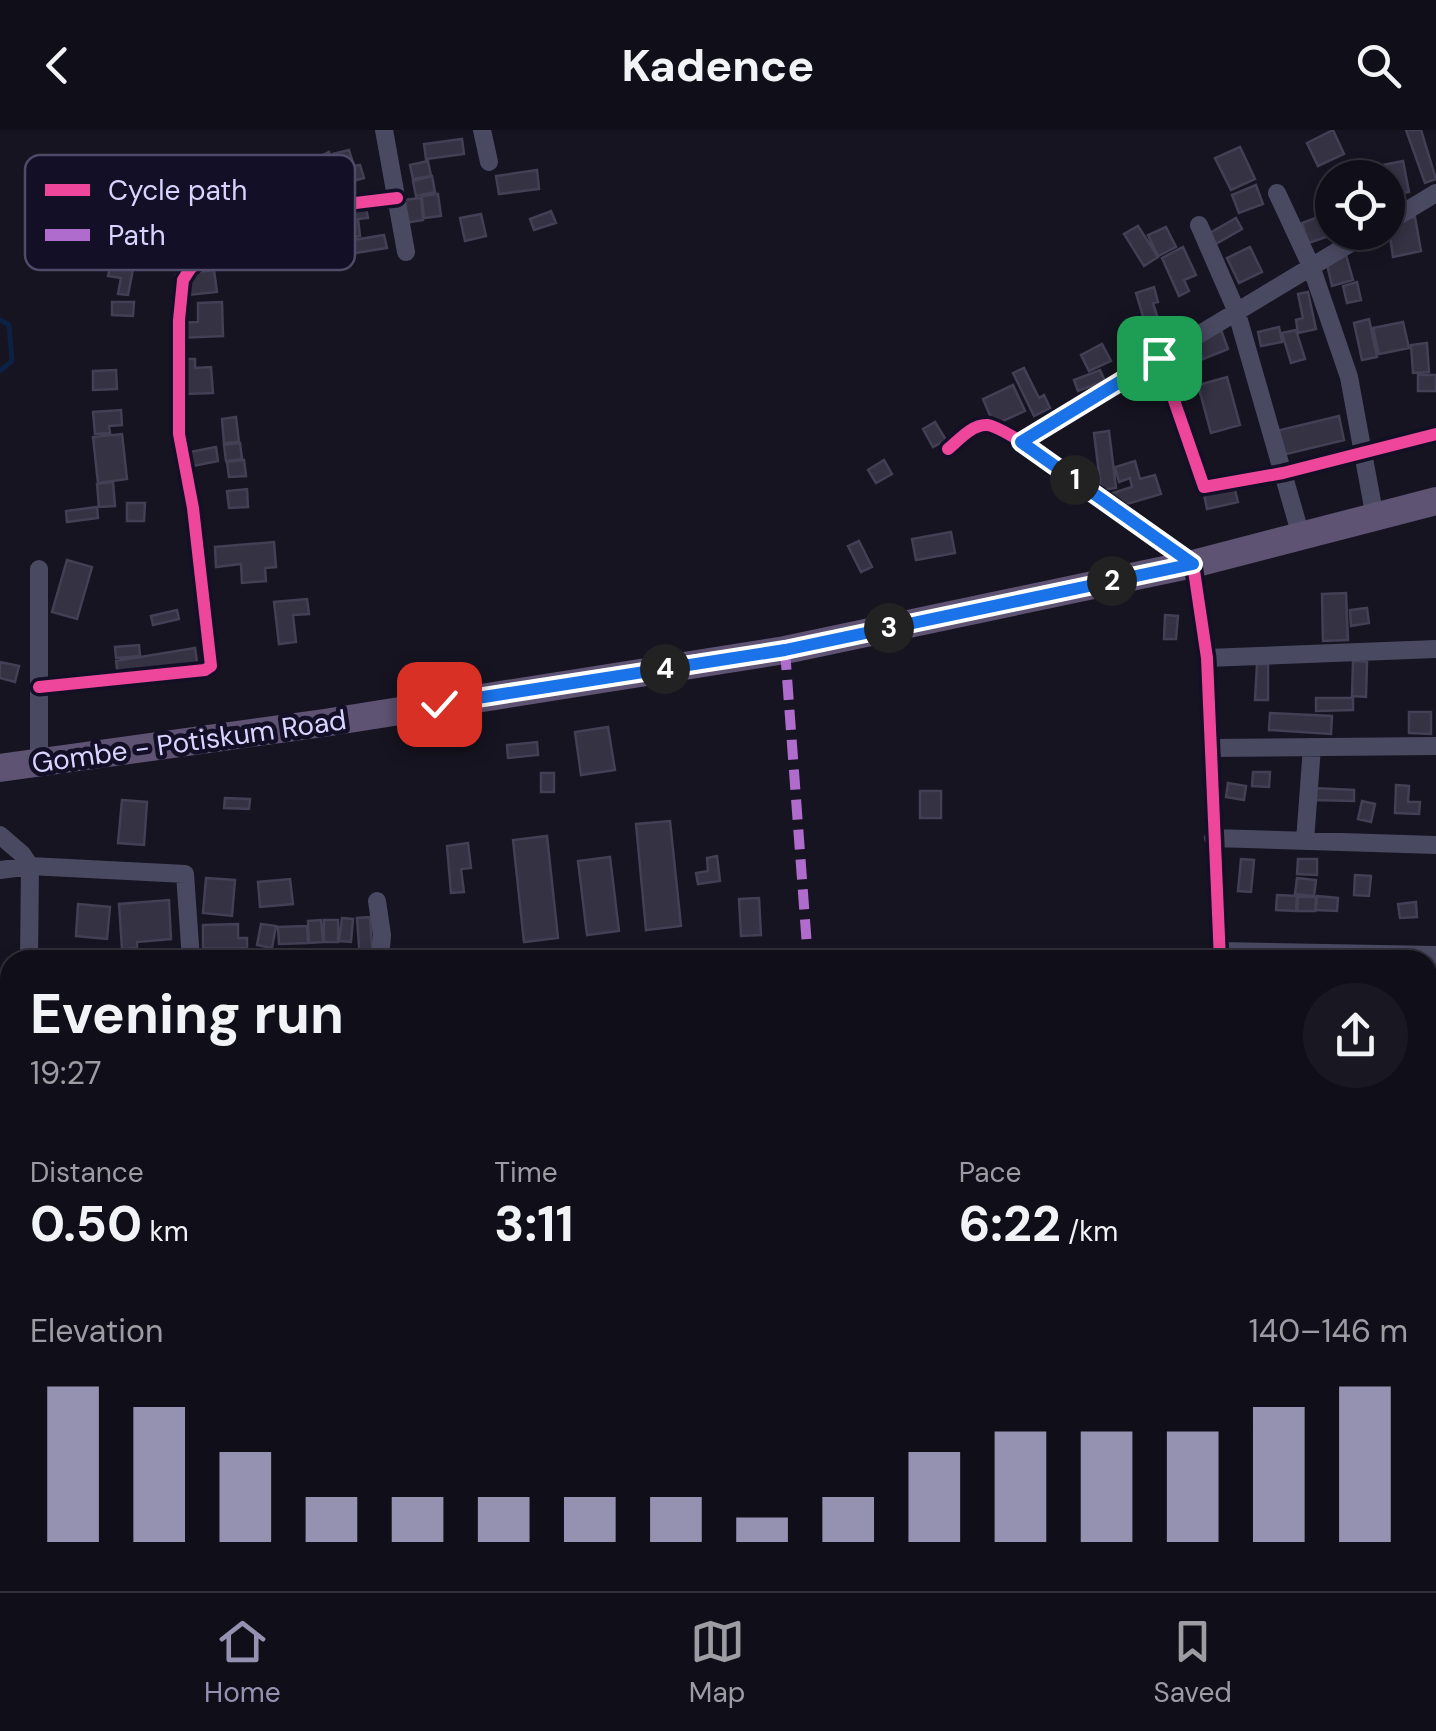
<!DOCTYPE html>
<meta charset="utf-8">
<style>
body{margin:0;font-family:"DM Sans",sans-serif;background:#191822;color:#f1f3f6;height:100vh;display:flex;flex-direction:column;font-size:38px;white-space:nowrap}
*{box-sizing:border-box;margin:0}
p{font-size:32px;color:#9c9ca2}
.icon{flex:none;width:55px;height:55px;fill:none;stroke:currentColor;stroke-width:2;stroke-linecap:round;stroke-linejoin:round}
.map{position:relative;flex:1;overflow:hidden}
.sheet{position:absolute;left:0px;top:820px;width:1438px;height:642px;display:flex;flex-direction:column;background:#100f19;border-radius:30px 30px 0 0;box-shadow:0 5px 15px #0003,0 0 0 2px #302f38}
.sheet>*{flex:none}
.fabs{position:absolute;left:1315px;top:30px;display:grid;gap:20px}
.fabs a{display:grid;place-items:center;width:90px;height:90px;border-radius:50%;background:#100f19;box-shadow:0 5px 15px #0003,0 0 0 2px #302f38;font-size:50px}
.pin{position:absolute;display:grid;place-items:center;width:85px;height:85px;color:#fff;margin:-42px;border-radius:20px;box-shadow:0 5px 15px #0006}
.km{position:absolute;width:50px;height:50px;margin:-25px;border-radius:50%;background:#222;color:#fff;font-size:28px;line-height:50px;text-align:center}
.round{display:grid;place-items:center;flex:none;width:105px;height:105px;border-radius:52px;background:#191822}
.head{display:flex;align-items:center;justify-content:space-between;height:170px;padding:0 30px}
h1{font-size:55px;font-weight:700;line-height:75px}
.stats{display:grid;grid-template-columns:repeat(3,1fr);gap:15px;height:170px;padding:10px 30px}
.stats div{display:grid;align-content:center}
.stats b{font-size:50px;font-weight:700}
.stats small{font-size:28px;font-weight:400}
.stats p{font-size:28px}
.chart{height:280px;padding:20px 30px}
.chart p{display:flex;justify-content:space-between}
.chart svg{width:100%;height:180px;margin-top:10px;stroke:#9591b1;stroke-width:6}
header{display:flex;justify-content:space-between;align-items:center;height:130px;padding:0 30px;background:#100f19;font-size:45px;font-weight:700}
.dock{display:flex;justify-content:space-around;align-items:center;height:140px;border-top:2px solid #302f38;background:#100f19;font-size:28px;color:#9c9ca2}
.dock a{display:grid;justify-items:center;gap:5px}
.dock .on{color:#9591b1}
.map>svg:first-child{display:block}
.lines{fill:none;stroke-linecap:round;stroke-linejoin:round}
.stream{stroke:#0d2144;stroke-width:5}
.building{fill:#343243;stroke:#433f54;stroke-width:2.5}
.street{stroke:#4a4962;stroke-width:18}
.primary{stroke:#5e5373;stroke-width:28}
.quiet{stroke:#b06ccc;stroke-width:10;stroke-dasharray:20 10;stroke-linecap:butt}
.cycleway-casing{stroke:#130f26;stroke-width:19}
.cycleway{stroke:#ed469a;stroke-width:12}
.route-casing{stroke:#fff;stroke-width:20}
.route{stroke:#1a73e8;stroke-width:12}
.labels{text-anchor:middle;stroke-width:9;stroke-linejoin:round;paint-order:stroke}
.street-label{font-size:28px;fill:#d9d4ff;stroke:#130f26}
.key{fill:#130f26;stroke:#4e4a67;stroke-width:2.5}
.key-label{font-size:28px;fill:#d9d4ff}
</style>
<header><svg class="icon" aria-label="back" viewBox="0 0 24 24"><path d="M15 5l-7 7 7 7"/></svg>Kadence<svg class="icon" aria-label="search" viewBox="0 0 24 24"><circle cx="10" cy="10" r="6"/><path d="M15 15l6 6"/></svg></header>
<div class="map">
<svg width="1436" height="1461" viewBox="0 0 1436 1461">
<rect width="100%" height="100%" fill="#161421"/>
<g class="lines">
<!-- stream -->
<path class="stream" d="M0 190 9 195 12 231 0 241"/>
</g>
<!-- building -->
<path class="building" d="M1333 0 1344 24 1318 36 1307 13Z
M1406 0H1421L1436 49 1425 53Z
M462 9 464 24 426 29 424 14Z
M1240 17 1255 49 1231 60 1215 28Z
M349 20 354 36 360 35 364 48 341 54 333 24Z
M329 22 333 32 310 43 306 33Z
M428 31 431 46 413 49 410 35Z
M1403 31 1409 62 1396 64 1395 57 1388 58V48H1380L1378 36Z
M537 40 539 59 499 64 496 46Z
M432 46 435 62 416 66 413 51Z
M1256 55 1263 74 1239 83 1232 65Z
M438 64 441 86 424 88 422 66Z
M421 68 423 90 405 93 403 70Z
M365 74 368 88 358 89 360 106 348 108 343 78Z
M551 81 556 93 534 100 530 89Z
M481 84 486 106 465 111 460 88Z
M1318 87 1326 107 1309 113 1302 93Z
M1415 87 1421 121 1393 127 1388 93Z
M1236 88 1242 99 1214 115 1208 104Z
M1138 96 1158 127 1144 136 1124 104Z
M1166 97 1176 117 1158 126 1148 105Z
M384 105 387 118 349 124 347 111Z
M1183 117 1196 145 1184 150 1189 161 1179 166 1162 128Z
M1250 117 1262 142 1239 153 1227 128Z
M1346 125 1353 150 1332 156 1326 130Z
M112 130 134 134 128 165 118 164 121 148 108 146Z
M214 140 217 162 179 166 176 145Z
M1357 152 1361 170 1347 173 1343 156Z
M1154 157 1158 172 1153 173 1159 192 1146 196 1136 163Z
M1308 162 1316 199 1298 203 1296 190 1303 188 1298 164Z
M112 172H134L133 186 112 185Z
M222 172 223 206 178 208 177 193 198 192V173Z
M1369 189 1377 227 1362 230 1354 193Z
M1403 192 1409 218 1379 224 1373 198Z
M1220 197 1228 219 1203 229 1195 206Z
M1279 197 1282 212 1261 216 1258 202Z
M1296 200 1305 229 1291 233 1282 203Z
M1427 213 1429 242 1413 243 1411 215Z
M1102 214 1111 231 1089 241 1081 225Z
M184 229H195V238L211 237 213 263 186 264Z
M1024 238 1039 268 1044 265 1050 278 1034 286 1013 243Z
M116 240 117 259 93 260V241Z
M1100 240 1105 251 1078 261 1074 250Z
M1418 245H1436V261H1418Z
M1227 247 1240 295 1211 303 1198 255Z
M1013 255 1025 281 994 295 983 269Z
M121 280 122 295 109 296 110 303 95 304 93 282Z
M1339 286 1344 310 1274 327 1268 303Z
M236 287 239 312 224 313 222 289Z
M935 292 946 310 933 317 923 299Z
M1109 301 1116 358 1101 360 1094 303Z
M122 304 127 349 98 353 93 307Z
M240 313 242 329 226 331 224 315Z
M216 317 218 331 193 336 190 322Z
M244 330 246 346 229 347 227 332Z
M884 330 892 344 876 353 868 340Z
M1135 331 1140 349 1155 345 1161 364 1110 379 1106 365 1132 357 1130 348 1119 352 1115 337Z
M113 352 115 376 99 377 97 354Z
M1233 352 1238 372 1207 379 1203 359Z
M247 359 248 377 229 378 227 361Z
M127 373H145L144 391H127Z
M97 377 98 388 67 392 66 381Z
M951 402 955 423 916 430 912 409Z
M859 411 872 437 861 442 848 416Z
M274 412 276 437 265 438 266 451 242 453 241 434 216 437 215 417Z
M67 430 92 437 77 489 52 482Z
M1346 463 1348 510 1323 511 1322 464Z
M307 469 309 484 293 485 296 512 279 514 274 472Z
M1367 478 1369 493 1351 496 1350 480Z
M177 480 179 489 153 495 151 486Z
M1165 485 1178 486 1176 509H1164Z
M139 515 140 526 116 528 115 517Z
M195 518 197 532 118 545 116 531Z
M1353 531 1367 532 1366 567 1352 566Z
M0 532 19 536 15 552 0 548Z
M1257 534H1268V570H1255Z
M1316 568H1353V580L1316 581Z
M1409 582H1431V604L1409 603Z
M1270 583 1332 586 1331 604 1269 600Z
M608 597 615 640 581 645 575 602Z
M537 612 538 625 508 628 507 615Z
M1253 642H1270L1269 657 1252 656Z
M541 643H554V662H541Z
M1228 653 1246 656 1244 670 1226 667Z
M1396 655 1409 656 1408 672H1420L1419 684 1395 683Z
M1312 658 1354 660V671L1312 670Z
M920 661H941V688H920Z
M225 668 250 669 249 679 224 678Z
M122 670 147 672 144 715 118 713Z
M1362 671 1375 674 1371 692 1358 689Z
M670 691 681 796 646 800 636 694Z
M547 706 558 808 524 812 513 710Z
M468 713 471 738 461 739 464 762 451 763 447 716Z
M717 726 720 751 698 754 696 743 708 741 707 728Z
M610 727 619 801 587 805 578 731Z
M1241 729 1254 730 1251 762 1238 761Z
M1298 729H1317V745L1297 744Z
M1355 745 1371 746 1369 766 1354 765Z
M206 748 235 750 232 786 203 783Z
M1297 748 1316 750 1314 766 1295 764Z
M290 749 293 774 260 777 258 752Z
M1277 765 1297 766 1296 781 1276 780Z
M1317 766 1338 768 1337 781 1316 780Z
M1298 767H1316L1315 781H1297Z
M759 768 761 805 741 806 739 769Z
M169 770 171 809 137 812V818L122 819 119 774Z
M1416 772 1417 787 1400 788 1398 774Z
M78 774 110 777 107 809 76 806Z
M370 787 373 830H360L357 788Z
M342 788 353 789 351 812 339 811Z
M321 790 323 812 309 813 308 791Z
M324 790H338V812H324Z
M238 794V808H247V818H203V795Z
M261 794 276 796 272 818 257 815Z
M307 796 308 813 279 814 278 797Z"/>
<g class="lines">
<!-- street -->
<path class="street" d="M384 0 406 122
M482 0 489 32
M1277 63 1311 136 1349 247 1375 388
M1388 92 1436 63
M1199 95 1236 180 1301 406
M1141 198 1159 227 1204 357 1283 343 1436 304
M1021 312 1369 102
M948 319C958 311 972 294 987 295 1013 297 1161 412 1193 434L1207 528 1220 830
M39 439V632
M1207 528 1436 519
M39 557 205 540 211 536 193 378 179 304V190L183 150 190 139 210 121 265 96 289 81 397 68
M1211 618 1436 616
M0 705 22 724 30 736 29 830
M1213 708 1436 715
M1305 711 1312 617
M0 740 30 736 185 744 191 830
M377 771 382 805 380 830
M1219 821 1436 825
M0 908H10
M1428 928H1436
M0 1080 10 1079
M1428 1134 1436 1115
M0 1190 10 1187
M1428 1210 1436 1171
M1428 1243H1436
M0 1332 10 1331
M1428 1357H1436
M41 1452 42 1461
M139 1452 141 1461
M777 1452 778 1461
M865 1452 907 1457 971 1452
M1136 1452 1138 1461
M1303 1452 1304 1461
M459 1461 486 1454
M672 1461 673 1452
M715 1461 719 1456 761 1452
M1396 1461V1452"/>
<!-- primary -->
<path class="primary" d="M0 638 324 593 785 520 1193 434 1436 371"/>
<!-- quiet -->
<path class="quiet" d="M785 520 808 830
M1428 1039 1436 1040"/>
<defs>
<path id="cycleway" d="M1141 198 1159 227 1204 357 1283 343 1436 304
M948 319C958 311 972 294 987 295 1013 297 1161 412 1193 434L1207 528 1220 830
M39 557 205 540 211 536 193 378 179 304V190L183 150 190 139 210 121 265 96 289 81 397 68"/>
</defs>
<!-- cycleway casing -->
<use href="#cycleway" class="cycleway-casing"/>
<!-- cycleway -->
<use href="#cycleway" class="cycleway"/>
</g>
<g class="lines">
<defs>
<path id="route" d="M439 574 785 520 1193 434 1021 312 1159 228"/>
</defs>
<!-- route casing -->
<use href="#route" class="route-casing"/>
<!-- route -->
<use href="#route" class="route"/>
</g>
<g class="labels">
<!-- street labels -->
<g class="street-label">
<text transform="translate(189 611) rotate(-8)" y="10">Gombe - Potiskum Road</text>
</g>
</g>
<!-- legend -->
<rect x="25" y="25" width="330" height="115" rx="15" class="key"/>
<rect x="45" y="54" width="45" height="12" fill="#ed469a"/>
<rect x="45" y="99" width="45" height="12" fill="#b06ccc"/>
<g class="key-label">
<text x="108" y="70">Cycle path</text>
<text x="108" y="115">Path</text>
</g>
</svg>
<div class="fabs">
<a><svg class="icon" aria-label="locate" viewBox="0 0 24 24"><circle cx="12" cy="12" r="6"/><path d="M12 2v4M12 18v4M2 12h4M18 12h4"/></svg></a>
</div>
<div class="pin" style="left:1159px;top:228px;background:#1e9e55"><svg class="icon" aria-label="arrive" viewBox="0 0 24 24"><path d="M6 21V4h12l-3 4 3 4H6"/></svg></div>
<div class="pin" style="left:439px;top:574px;background:#d93025"><svg class="icon" aria-label="check" viewBox="0 0 24 24"><path d="M5 12l5 5 9-10"/></svg></div>
<b class="km" style="left:1075px;top:350px">1</b>
<b class="km" style="left:1112px;top:451px">2</b>
<b class="km" style="left:889px;top:498px">3</b>
<b class="km" style="left:665px;top:539px">4</b>
<section class="sheet">
<div class="head"><div><h1>Evening run</h1><p>19:27</p></div><a class="round"><svg class="icon" aria-label="share" viewBox="0 0 24 24"><path d="M12 15V3M7 8l5-5 5 5M5 13v7h14v-7"/></svg></a></div>
<div class="stats">
<div><p>Distance</p><b>0.50<small> km</small></b></div>
<div><p>Time</p><b>3:11</b></div>
<div><p>Pace</p><b>6:22<small> /km</small></b></div>
</div>
<div class="chart"><p><span>Elevation</span>140–146 m</p>
<svg viewBox="0 0 160 44" preserveAspectRatio="none"><path d="M5 44V6M15 44V11M25 44V22M35 44V33M45 44V33M55 44V33M65 44V33M75 44V33M85 44V38M95 44V33M105 44V22M115 44V17M125 44V17M135 44V17M145 44V11M155 44V6"/></svg>
</div>
</section>
</div>
<nav class="dock">
<a class="on"><svg class="icon" aria-label="home" viewBox="0 0 24 24"><path d="M3 11l9-7 9 7M6 9v11h12V9"/></svg>Home</a>
<a><svg class="icon" aria-label="map" viewBox="0 0 24 24"><path d="M3 6l6-2 6 2 6-2v14l-6 2-6-2-6 2zM9 4v14M15 6v14"/></svg>Map</a>
<a><svg class="icon" aria-label="saved" viewBox="0 0 24 24"><path d="M7 4h10v16l-5-4-5 4z"/></svg>Saved</a>
</nav>
